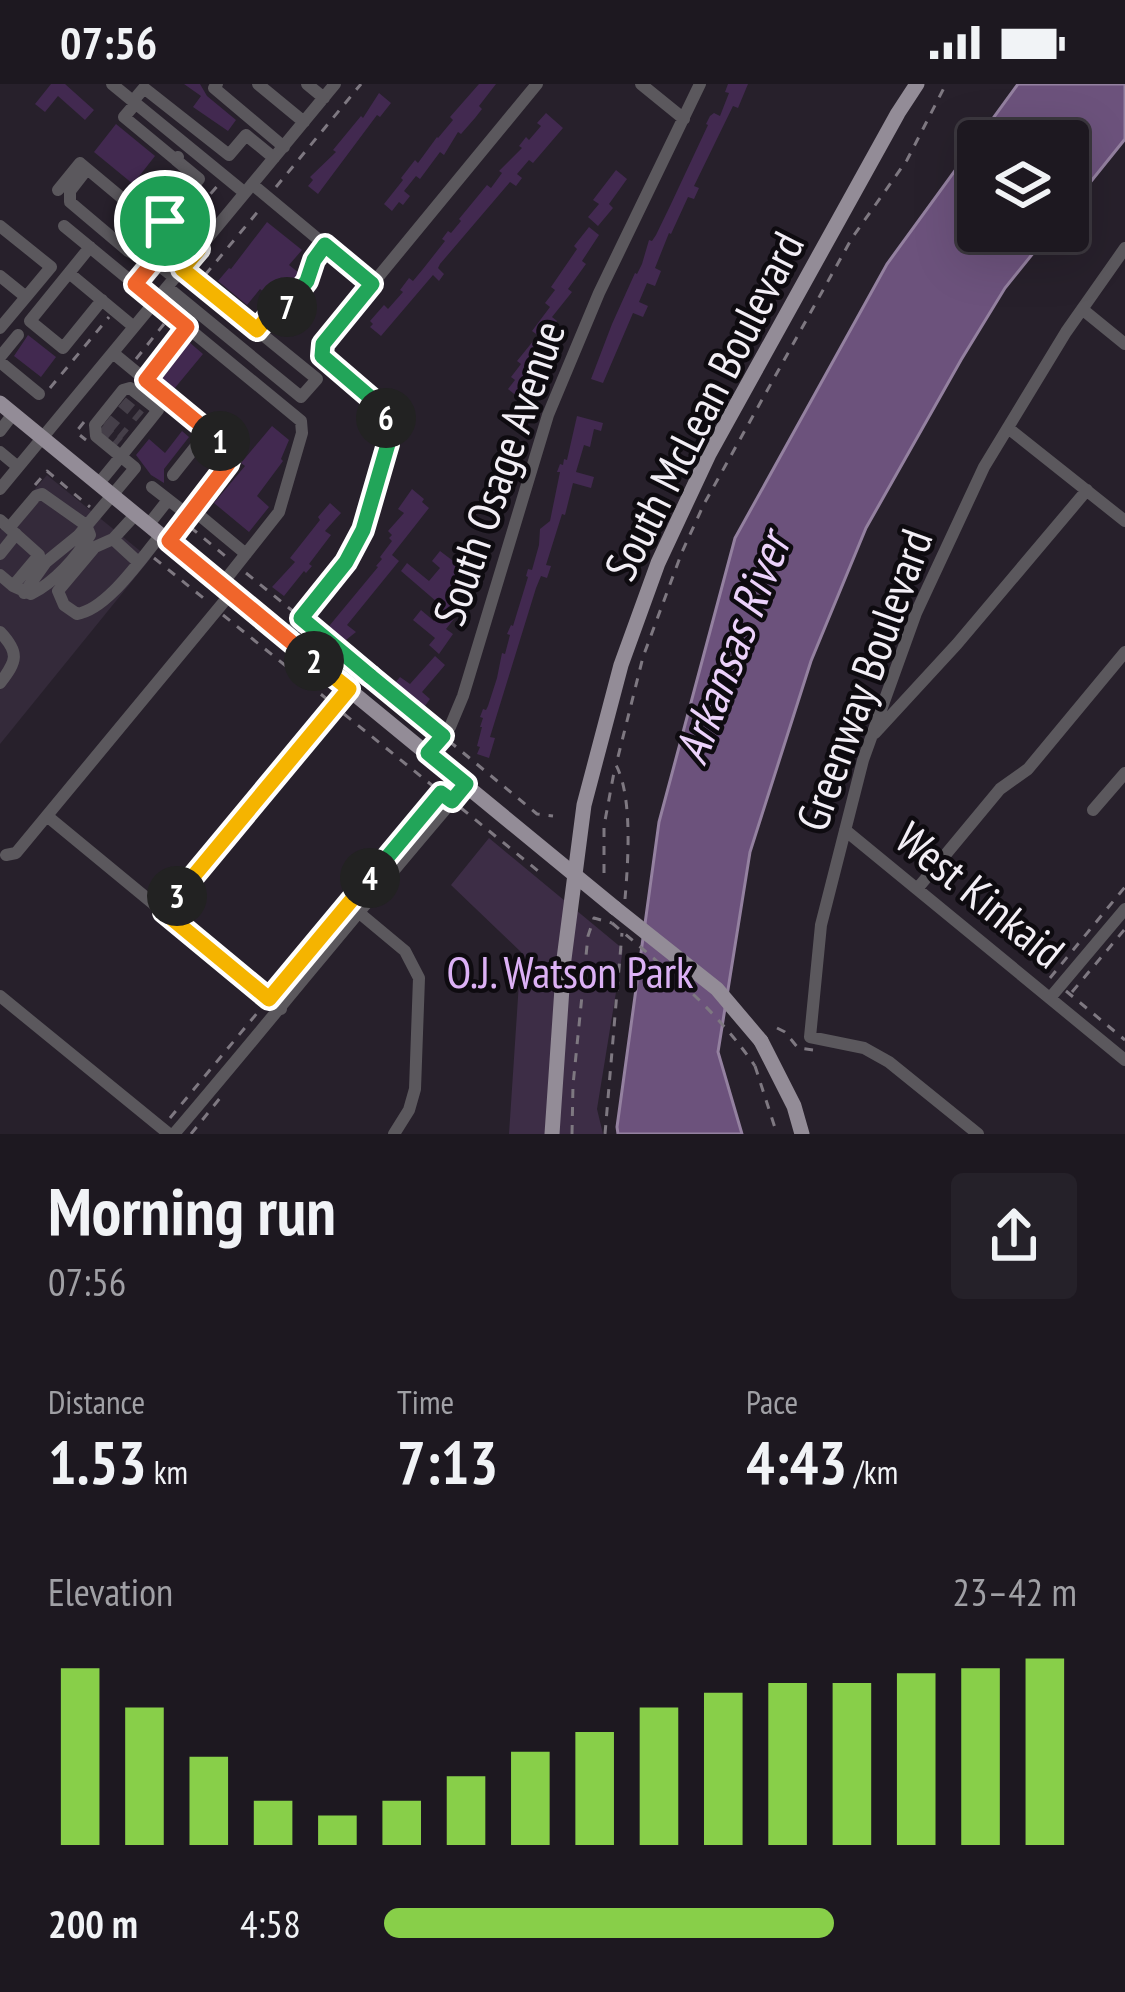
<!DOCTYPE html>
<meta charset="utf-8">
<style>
body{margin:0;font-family:"PT Sans Narrow",sans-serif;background:#252129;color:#f1f3f6;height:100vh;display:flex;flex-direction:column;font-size:45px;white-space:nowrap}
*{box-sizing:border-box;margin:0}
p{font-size:39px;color:#a0a0a5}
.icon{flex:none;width:66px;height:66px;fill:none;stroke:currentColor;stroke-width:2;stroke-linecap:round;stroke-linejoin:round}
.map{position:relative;height:1050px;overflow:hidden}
.sheet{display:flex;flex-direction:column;background:#1d1820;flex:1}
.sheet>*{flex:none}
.controls{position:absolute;left:957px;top:36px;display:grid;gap:24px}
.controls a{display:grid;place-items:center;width:132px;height:132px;border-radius:12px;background:#1d1820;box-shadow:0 12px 48px #0002,0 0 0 3px #3b373e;font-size:60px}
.pin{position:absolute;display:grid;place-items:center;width:102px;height:102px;color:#fff;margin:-51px;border:6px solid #fff;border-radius:50%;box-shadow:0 3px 12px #0007}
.km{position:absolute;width:60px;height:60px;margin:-30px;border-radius:50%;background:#222;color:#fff;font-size:33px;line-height:60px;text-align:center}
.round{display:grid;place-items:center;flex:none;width:126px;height:126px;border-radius:12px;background:#252129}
.headline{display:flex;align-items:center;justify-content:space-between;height:204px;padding:0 48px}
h1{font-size:66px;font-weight:800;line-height:90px}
.stats{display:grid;grid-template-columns:repeat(3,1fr);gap:18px;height:204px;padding:12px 48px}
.stats div{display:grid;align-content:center}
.stats b{font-size:60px;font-weight:800}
.stats small{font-size:33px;font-weight:400}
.stats p{font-size:33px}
.chart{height:336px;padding:24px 48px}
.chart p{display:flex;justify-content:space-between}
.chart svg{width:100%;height:216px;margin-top:12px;stroke:#88cf49;stroke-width:6}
ul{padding:0 48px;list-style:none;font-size:39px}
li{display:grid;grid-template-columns:192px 144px 1fr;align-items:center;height:90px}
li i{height:30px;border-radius:15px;background:#88cf49}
.status{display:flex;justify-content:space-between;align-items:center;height:84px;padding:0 60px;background:#1d1820;direction:ltr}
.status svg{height:33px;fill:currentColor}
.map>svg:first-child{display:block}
.built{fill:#342a3a}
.green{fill:#3d2d46}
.water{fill:#6c527c;stroke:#9481a0;stroke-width:3}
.building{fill:#422950}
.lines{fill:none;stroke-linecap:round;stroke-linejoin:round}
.minor-tunnel{stroke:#453f49;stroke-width:12;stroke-dasharray:12 6;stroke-linecap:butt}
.path{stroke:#7e7881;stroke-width:3;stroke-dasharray:9 9;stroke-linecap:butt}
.minor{stroke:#5b585d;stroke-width:12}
.major{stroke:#938c97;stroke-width:15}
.path-bridge{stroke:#7e7881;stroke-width:3;stroke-dasharray:9 9;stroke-linecap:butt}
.major-bridge{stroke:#938c97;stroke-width:15}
.split-1-casing{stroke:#fff;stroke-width:24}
.split-2-casing{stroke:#fff;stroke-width:24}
.split-3-casing{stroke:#fff;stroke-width:24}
.split-4-casing{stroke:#fff;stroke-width:24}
.split-5-casing{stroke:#fff;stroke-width:24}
.split-6-casing{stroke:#fff;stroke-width:24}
.split-7-casing{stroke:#fff;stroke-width:24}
.split-8-casing{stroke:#fff;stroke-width:24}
.split-1{stroke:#f0652b;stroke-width:15}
.split-2{stroke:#f0652b;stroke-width:15}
.split-3{stroke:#f5b400;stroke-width:15}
.split-4{stroke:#f5b400;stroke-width:15}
.split-5{stroke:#22a559;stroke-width:15}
.split-6{stroke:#22a559;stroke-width:15}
.split-7{stroke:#22a559;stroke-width:15}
.split-8{stroke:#f5b400;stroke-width:15}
.labels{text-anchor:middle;stroke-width:9;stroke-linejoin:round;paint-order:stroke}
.street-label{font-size:45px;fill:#f2eef5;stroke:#0e0b10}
.park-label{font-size:45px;fill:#dcb1f5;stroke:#0e0b10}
.water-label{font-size:48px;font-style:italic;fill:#ecd2fb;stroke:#0e0b10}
</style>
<div class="status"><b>07:56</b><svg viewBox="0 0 49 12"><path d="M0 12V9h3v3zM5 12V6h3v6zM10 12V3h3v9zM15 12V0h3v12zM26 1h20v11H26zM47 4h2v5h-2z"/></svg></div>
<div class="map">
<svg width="1125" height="1050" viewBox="0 0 1125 1050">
<rect width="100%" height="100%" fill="#27202b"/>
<!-- built -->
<path class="built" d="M47 391 150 475 0 660V446Z"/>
<!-- green -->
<path class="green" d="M489 754 623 865 597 1025 603 1050H509L521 868 451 801Z"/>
<!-- water -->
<path class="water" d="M1018 0H1125V55L1068 126V57H978V147H1051L1005 204 961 276 866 444 811 577 750 768 718 968 742 1050H618L617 1043 659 738 735 454 887 180Z"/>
<!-- building -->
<path class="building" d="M51 0H65L94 26 85 36 58 12 45 28 35 20Z
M184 0H200L207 12 236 36 228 47 193 23 201 12Z
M479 0H496L479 22 482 25 475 34 461 50 458 48 444 71 440 68 420 95 416 92 404 107 410 112 403 121 399 118 392 127 384 120 403 96 401 94 415 76 418 79 437 53 438 54 453 36 450 33Z
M728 0H748L738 24 733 22 694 102 699 104 694 115 688 113 671 150 669 149 655 184 661 187 655 202 647 199 639 218 648 222 643 233 633 229 603 299 591 295 612 240 635 189 637 190 642 180 649 156 652 157 656 151 671 120 708 41 706 40 710 32 714 29 720 32 729 9 725 8Z
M379 9 391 19 380 33 377 31 318 110 308 102 313 96 310 93 336 68 333 66 361 32 363 34Z
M546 29 563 44 533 79 529 76 517 90 522 94 516 102 510 98 440 180 438 184 444 190 439 197 433 191 381 252 370 243 373 240 370 237 384 221 388 225 403 208 400 206 409 194 413 197 423 185 445 157 442 155 448 147 451 149 461 137 459 135 487 101 491 104 502 89 499 87 522 64 519 62 526 53 529 56 541 42 537 39Z
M116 40 155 72 133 100 94 68Z
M616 86 627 95 609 120 613 124 598 142 588 133 599 120 593 116Z
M267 138 302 166 289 181 299 189 277 218 260 205 247 221 218 197 229 184 231 185Z
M589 143 599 151 582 177 586 180 568 205 572 208 552 233 557 237 543 255 532 247 550 223 545 219 555 206 551 203 577 165 574 162Z
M28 251 56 273 41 293 14 272Z
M534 256 547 267 527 291 533 296 519 314 508 305 515 296 511 293 521 280 517 277Z
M189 258 203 270 174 305 160 294Z
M577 332 603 339 601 347 594 345 590 363 584 361 576 388 594 393 591 404 573 399 565 431 562 430 546 481 551 482 547 494 541 492 536 504 490 653 495 654 489 674 477 670 480 663 477 662 482 643H480L483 634 480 633 483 625 486 626 488 622 497 594 502 569 505 570 510 551 507 550 511 541 513 542 528 493 526 492 528 485 532 486 539 461 540 445 550 437 560 388H557L560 380 563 381 564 375 567 376Z
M272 342 289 356 281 375 283 377 257 412 269 423 249 448 214 419 245 382 241 379Z
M182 347 189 353 164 385V399L151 391 136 371 149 355 165 369Z
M412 405 424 415 422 418 429 424 392 471 399 477 347 541 356 548 341 560 325 547 378 483 376 482 382 475 380 473 392 457 389 454 392 451 388 447 404 429 398 425Z
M330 419 341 429 325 447 331 451 309 480 312 482 306 489 304 487 284 512 272 503 295 478 290 474 320 436 318 433Z
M440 467 473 492 455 515 462 520 459 524 461 526 446 545 453 550 439 570 429 561 435 554 413 536 421 526 434 537 444 524 401 487 407 479 429 497 440 484 432 477Z
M435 572 445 581 422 608 430 615 422 626 394 600 400 593 410 600Z"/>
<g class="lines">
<!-- minor-tunnel -->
<path class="minor-tunnel" d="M122 318 140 333
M107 336 125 351
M101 344 119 359"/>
<!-- path -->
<path class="path" d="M276 103 361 0
M187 137 220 99
M205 191 260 125
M136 275 164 240
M50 304 109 233
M84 338 76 348 86 356
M35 401 47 387 90 423
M190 443 229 475
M154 474 207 517
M246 489 294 528
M223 531 328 616
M310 542 432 643
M344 630 444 711
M449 657 537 730 553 732
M461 724 543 791
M604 789V742L615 683
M625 815C628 779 633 713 616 681L643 573 682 468 704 420 852 154 907 76 946 0
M350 818 440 710
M1050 894 1125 803
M277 905 344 825
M1066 907 1125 956
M1072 908 1125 845
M777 944 785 948 798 964 813 966
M755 982 777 1050
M170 1034 263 922
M191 1050 220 1014
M572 1050 573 1001 588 852 594 834 612 839
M605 1050 622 849"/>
<!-- minor -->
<path class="minor" d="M112 0 245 109
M217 0 214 4 284 63
M258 0 304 38
M307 0 324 14
M641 0 684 35
M133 17 144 4 229 71 246 51 274 74
M136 19 124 33 176 76 178 73
M87 85 70 107V118L128 167 134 170 141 167
M252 100 372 200
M58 106 80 79 159 145
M165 137 199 165
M0 142 51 183 26 213
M64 142 301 337 302 349 279 428 222 500
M69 189 134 243
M0 192 26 213 0 244
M175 194 141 167 199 95 176 76
M167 203 301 313 317 295 182 185
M1082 225 1125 260
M34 232 30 237 63 264 102 216
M34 232 90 163
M257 246 267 234 281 231 307 197 315 176 325 161
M113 269 232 367 228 379 169 457
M0 273 18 251
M0 278 39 310
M146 296 187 243
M1008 344 1125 437
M0 347 13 330
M0 368 18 383
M173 391 208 347
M152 403 188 431
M0 405 335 0
M193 426 246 470
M136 430 113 455 95 463 58 507 64 521 77 530C108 525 141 474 161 451
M0 436 39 471 13 502 0 491
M149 440 168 416
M9 444 36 412 42 410 86 441
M113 455 138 478
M0 470 16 450
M13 502 31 510C55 498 76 474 90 451L86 441
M24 509 46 478 78 452 135 384 96 352 95 341 123 306 130 304 158 326C138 351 119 375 99 399
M0 548C20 569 17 577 0 599
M286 554 346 478 358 457 388 360 387 336 379 321 325 276 323 260 537 0
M875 649 957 560 1087 406
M428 669 450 643 463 612 548 331 599 209 700 0
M1093 726 1125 689
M47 732 281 925
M845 746 1125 976
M6 771 16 769 232 508
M917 805 1000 705 1028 685 1125 568
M357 827 405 867 419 894 415 1005 409 1026 394 1050
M164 828 349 605
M0 912 169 1050
M1050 914 1125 825
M174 1050C273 934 367 816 467 700
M978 1050 889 978 864 964 810 953 821 841 863 676 916 529 984 383 1066 248 1125 164"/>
<!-- major -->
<path class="major" d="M0 319 615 824
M761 957 794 1022 802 1050
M552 1050 564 875 584 721 621 581 658 479 709 370 898 29 917 0"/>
<!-- path-bridge -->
<path class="path-bridge" d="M612 839C664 883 716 925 755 982"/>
<!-- major-bridge -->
<path class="major-bridge" d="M615 824 717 905 761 957"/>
</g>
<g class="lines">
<defs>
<path id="split-1" d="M165 137 141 167 154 177 135 200 187 243 146 296 220 357"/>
<path id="split-2" d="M220 357 232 367 228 380 169 457 314 577"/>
<path id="split-3" d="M177 812 349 605 314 577"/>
<path id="split-4" d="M177 812 164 828 269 915 370 794"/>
<path id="split-5" d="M370 794 441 709 452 717 466 700 428 669 443 652 370 592"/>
<path id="split-6" d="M370 592 301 534 346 478 363 446 388 360 386 334"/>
<path id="split-7" d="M287 223 307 197 314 176 325 161 372 200 323 260 322 272 379 321 386 334"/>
<path id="split-8" d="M165 137 199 165 182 185 257 246 267 234 281 231 287 223"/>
</defs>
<!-- split-1 casing -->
<use href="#split-1" class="split-1-casing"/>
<!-- split-2 casing -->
<use href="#split-2" class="split-2-casing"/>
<!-- split-3 casing -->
<use href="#split-3" class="split-3-casing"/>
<!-- split-4 casing -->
<use href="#split-4" class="split-4-casing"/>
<!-- split-5 casing -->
<use href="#split-5" class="split-5-casing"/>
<!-- split-6 casing -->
<use href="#split-6" class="split-6-casing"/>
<!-- split-7 casing -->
<use href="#split-7" class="split-7-casing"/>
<!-- split-8 casing -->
<use href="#split-8" class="split-8-casing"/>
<!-- split-1 -->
<use href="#split-1" class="split-1"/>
<!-- split-2 -->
<use href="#split-2" class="split-2"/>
<!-- split-3 -->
<use href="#split-3" class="split-3"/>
<!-- split-4 -->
<use href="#split-4" class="split-4"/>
<!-- split-5 -->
<use href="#split-5" class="split-5"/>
<!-- split-6 -->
<use href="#split-6" class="split-6"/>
<!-- split-7 -->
<use href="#split-7" class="split-7"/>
<!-- split-8 -->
<use href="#split-8" class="split-8"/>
</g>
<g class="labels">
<!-- street labels -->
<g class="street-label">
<text transform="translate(704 322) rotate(-63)" y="16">South McLean Boulevard</text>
<text transform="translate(499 389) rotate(-71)" y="16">South Osage Avenue</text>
<text transform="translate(864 596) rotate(-70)" y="16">Greenway Boulevard</text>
<text transform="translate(980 811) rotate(39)" y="16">West Kinkaid</text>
</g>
<!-- park labels -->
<g class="park-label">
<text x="570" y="904">O.J. Watson Park</text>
</g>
<!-- water labels -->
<g class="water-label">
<text transform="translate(732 564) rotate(-69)" y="17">Arkansas River</text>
</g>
</g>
</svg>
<div class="controls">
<a><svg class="icon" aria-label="layers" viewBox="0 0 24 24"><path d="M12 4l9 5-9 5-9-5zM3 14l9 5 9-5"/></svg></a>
</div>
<div class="pin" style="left:165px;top:137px;background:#1e9e55"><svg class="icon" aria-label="arrive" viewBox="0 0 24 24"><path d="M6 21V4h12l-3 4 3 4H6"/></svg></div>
<b class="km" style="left:220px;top:357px">1</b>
<b class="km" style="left:314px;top:577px">2</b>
<b class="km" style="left:177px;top:812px">3</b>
<b class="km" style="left:370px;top:794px">4</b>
<b class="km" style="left:386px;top:334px">6</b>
<b class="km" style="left:287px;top:223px">7</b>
</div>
<section class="sheet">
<div class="headline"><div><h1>Morning run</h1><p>07:56</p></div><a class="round"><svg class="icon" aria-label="share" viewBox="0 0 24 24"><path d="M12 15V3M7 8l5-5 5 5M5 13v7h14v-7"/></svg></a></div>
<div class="stats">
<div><p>Distance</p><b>1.53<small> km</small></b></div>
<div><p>Time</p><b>7:13</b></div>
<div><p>Pace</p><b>4:43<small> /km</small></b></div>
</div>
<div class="chart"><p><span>Elevation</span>23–42 m</p>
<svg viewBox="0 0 160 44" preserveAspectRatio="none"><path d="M5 44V8M15 44V16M25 44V26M35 44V35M45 44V38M55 44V35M65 44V30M75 44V25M85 44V21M95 44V16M105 44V13M115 44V11M125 44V11M135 44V9M145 44V8M155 44V6"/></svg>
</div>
<ul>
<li><b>200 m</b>4:58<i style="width:65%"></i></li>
</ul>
</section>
